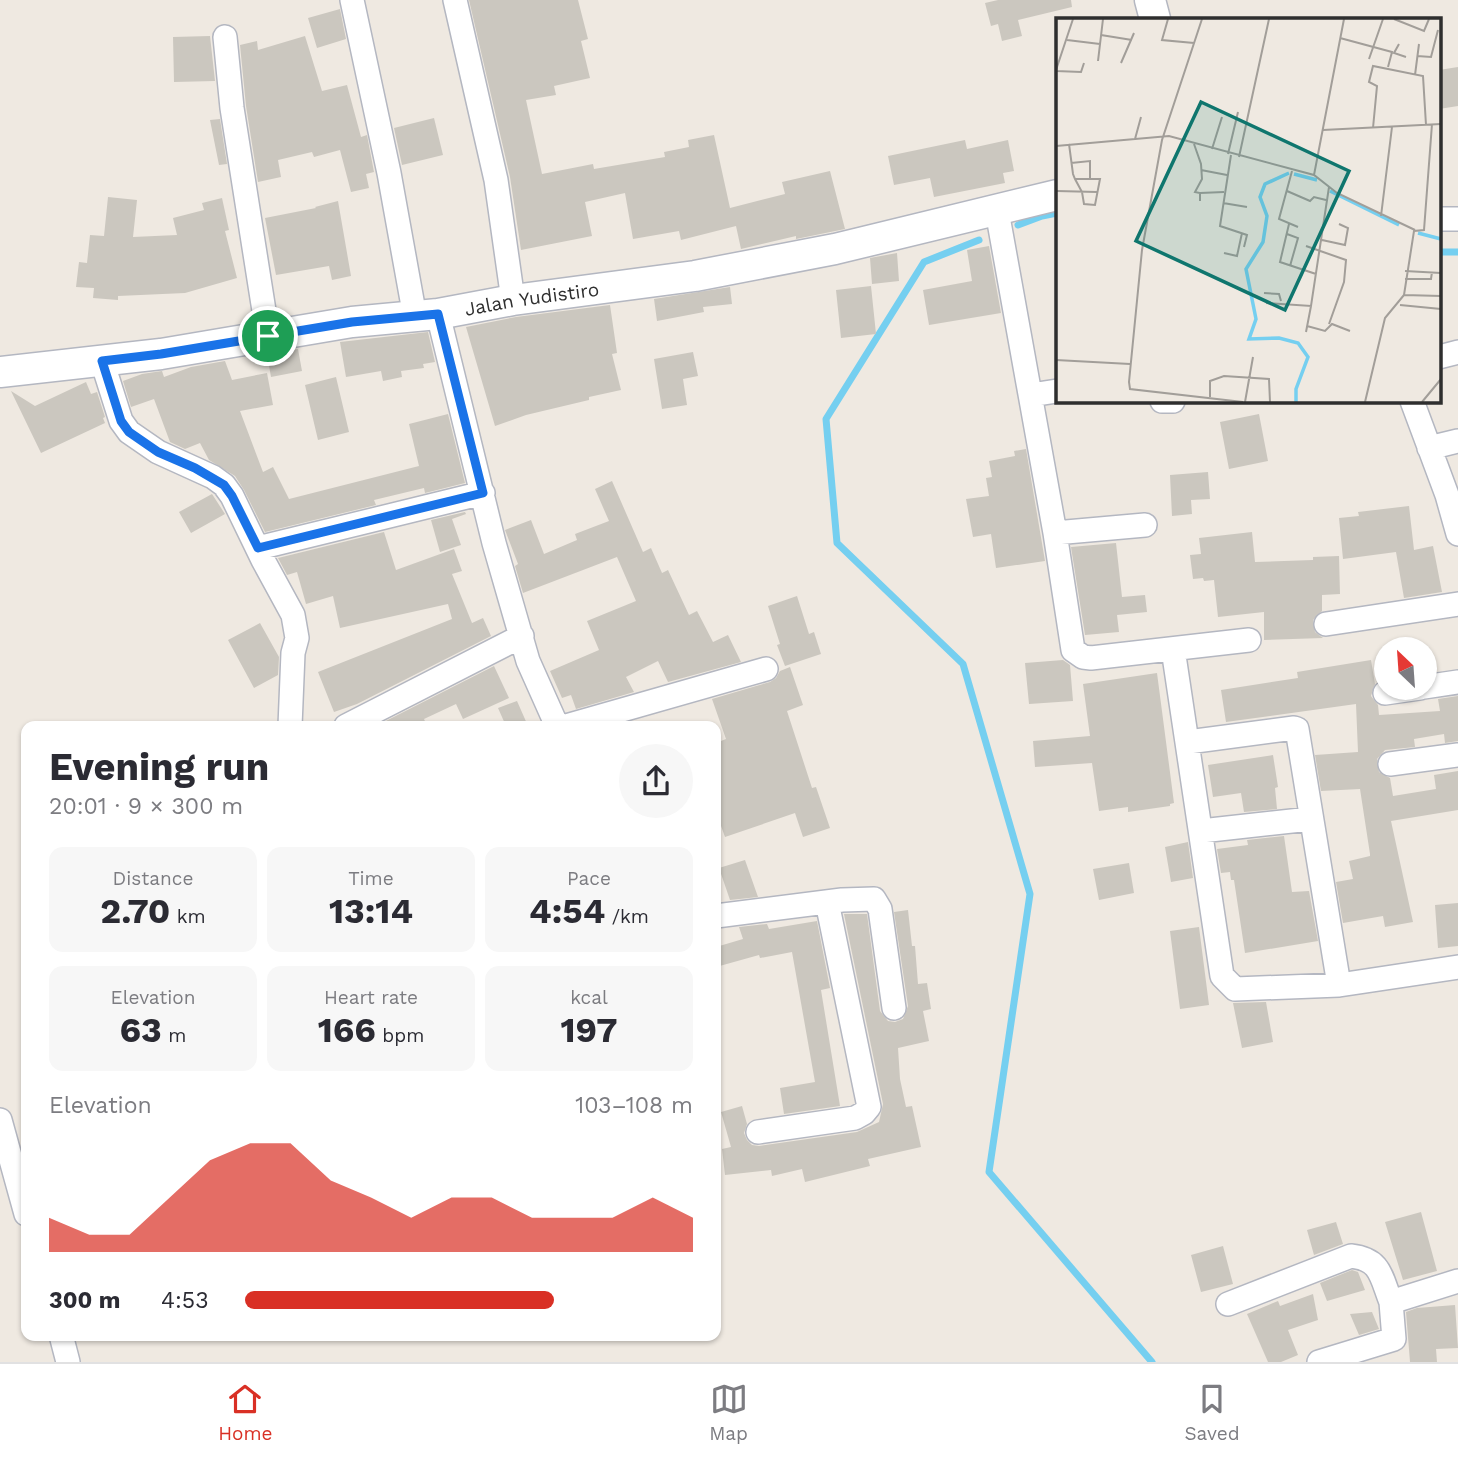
<!DOCTYPE html>
<meta charset="utf-8">
<style>
body{margin:0;font-family:"Work Sans",sans-serif;background:#f7f7f7;color:#2b2b33;height:100vh;display:flex;flex-direction:column;font-size:26px;white-space:nowrap}
*{box-sizing:border-box;margin:0}
p{font-size:23px;color:#7c7c81}
.icon{flex:none;width:38px;height:38px;fill:none;stroke:currentColor;stroke-width:2;stroke-linecap:round;stroke-linejoin:round}
.map{position:relative;flex:1;overflow:hidden}
.panel{position:absolute;left:21px;top:721px;width:700px;height:620px;display:flex;flex-direction:column;background:#fff;border-radius:14px;box-shadow:0 2px 5px #0004}
.panel>*{flex:none}
.needle{width:46px;rotate:335deg}
.tools{position:absolute;left:1374px;top:637px;display:grid;gap:14px}
.tools a{display:grid;place-items:center;width:63px;height:63px;border-radius:50%;background:#fff;box-shadow:0 2px 5px #0004;font-size:35px}
.pin{position:absolute;display:grid;place-items:center;width:60px;height:60px;color:#fff;margin:-30px;border:4px solid #fff;border-radius:50%;box-shadow:0 2px 7px #0007}
.round{display:grid;place-items:center;flex:none;width:74px;height:74px;border-radius:37px;background:#f7f7f7}
.summary{display:flex;align-items:center;justify-content:space-between;height:119px;padding:0 28px}
h1{font-size:38px;font-weight:700;line-height:52px}
.figures{display:grid;grid-template-columns:repeat(3,1fr);gap:10px;height:119px;padding:7px 28px}
.figures div{display:grid;align-content:center;border-radius:14px;background:#f7f7f7;text-align:center}
.figures b{font-size:35px;font-weight:700}
.figures small{font-size:19px;font-weight:400}
.figures p{font-size:19px}
.chart{height:196px;padding:14px 28px}
.chart p{display:flex;justify-content:space-between}
.chart svg{width:100%;height:126px;margin-top:7px;fill:#d93025;opacity:.7}
ul{padding:0 28px;list-style:none;font-size:23px}
li{display:grid;grid-template-columns:112px 84px 1fr;align-items:center;height:52px}
li i{height:18px;border-radius:9px;background:#d93025}
.dock{display:flex;justify-content:space-around;align-items:center;height:98px;border-top:2px solid #e1e1e2;background:#fff;font-size:19px;color:#7c7c81}
.dock a{display:grid;justify-items:center;gap:4px}
.dock .on{color:#d93025}
.map>svg:first-child{display:block}
.lines{fill:none;stroke-linecap:round;stroke-linejoin:round}
.stream{stroke:#75cff0;stroke-width:7}
.building{fill:#cbc7bf}
.minor-casing{stroke:#b4b7c1;stroke-width:26}
.tertiary-casing{stroke:#b4b7c1;stroke-width:33}
.minor{stroke:#fff;stroke-width:23}
.tertiary{stroke:#fff;stroke-width:30}
.route-casing{stroke:#fff;stroke-width:14}
.route{stroke:#1a73e8;stroke-width:9}
.labels{text-anchor:middle;stroke-width:5;stroke-linejoin:round;paint-order:stroke}
.street-label{font-size:19px;fill:#2e2e2e;stroke:#fff}
.inset-river{fill:none;stroke:#75cff0;stroke-width:3.5}
.inset-road{fill:none;stroke:#a29e99;stroke-width:2}
.view{fill:#0f766e;fill-opacity:0.15;stroke:#0f766e;stroke-width:3.5}
.inset-edge{fill:none;stroke:#2e2e2e;stroke-width:3.5}
</style>
<div class="map">
<svg width="1458" height="1362" viewBox="0 0 1458 1362">
<rect width="100%" height="100%" fill="#efe9e1"/>
<g class="lines">
<!-- stream -->
<path class="stream" d="M1018 225 1042 216 1057 213
M979 240 924 262 826 419 837 543 963 664 1030 894 989 1172 1152 1362
M1439 252H1458"/>
</g>
<!-- building -->
<path class="building" d="M469 0H578L588 39 581 41 590 78 554 86 556 95 526 100 542 174 593 164 594 169 665 157 664 152 689 147 688 140 714 135 730 208 785 194 782 182 830 171 845 229 796 239V236L741 249 736 226 681 240 679 231 633 239 625 193 585 202 592 236 521 250 510 177Z
M998 0H1071L1072 7 1018 20 1022 36 1002 41 998 24 991 26 985 3Z
M340 9 346 39 317 48 308 18Z
M210 36 215 81 174 82 173 37Z
M305 36 322 91 347 85 361 137 367 135 374 172 366 174 369 188 351 192 340 150 314 157 312 152 278 160 281 177 258 182 246 106 240 45 257 41 258 50Z
M1458 67V106L1439 109V70Z
M434 118 443 155 402 165 394 128Z
M220 119 227 164 219 165 210 120Z
M965 140 967 149 1008 140 1014 171 1003 173 1005 183 934 197 930 178 894 185 888 156Z
M108 197 137 200 133 237 177 235 173 218 204 210 202 203 222 198 229 230 225 231 237 278 185 293 118 296V300L93 298 94 288 76 287 79 262 87 263 90 235 104 236Z
M338 201 351 276 332 280 329 266 276 275 265 218 316 208 315 207Z
M989 246 1001 313 929 325 923 290 972 281 967 250Z
M897 253 899 281 872 284 870 258Z
M871 286 876 334 841 338 836 290Z
M730 287 732 304 703 307 704 312 657 321 654 299Z
M610 305 617 353 612 354 621 390 589 397V400L526 415 495 426 466 327 516 317Z
M428 332 435 362 423 364 424 368 401 371 402 377 383 381 381 371 346 377 340 342Z
M298 349 302 371 271 377 267 354Z
M693 352 698 376 683 379 687 405 662 409 654 359Z
M225 361 232 380 267 373 273 405 240 411 263 472 273 467 289 499 419 466 409 424 448 414 465 483 425 493 424 488 374 500 376 505 265 532 244 490 235 476 209 460 200 443 185 449 170 442 154 399 131 407 123 381 142 374 162 371 164 377 191 367Z
M336 377 349 432 318 440 305 385Z
M86 382 91 394 97 392 105 417 103 418 105 423 41 453 11 391 35 406Z
M1259 414 1268 461 1229 469 1220 422Z
M1026 449 1045 561 996 568 991 534 973 537 966 499 989 496 986 478 992 477 989 461 1015 456 1014 451Z
M1208 472 1210 499 1191 500 1192 514 1172 516 1170 475Z
M612 481 643 552 651 548 662 573 668 570 689 615 697 611 713 642 728 635 741 662 668 682 658 661 626 677 634 692 576 709 571 695 562 698 550 671 599 650 587 621 636 601 617 557 523 593 515 566 518 564 505 530 531 520 544 554 577 540 575 534 609 521 595 489Z
M212 494 225 514 191 533 179 512Z
M1409 506 1414 550 1433 546 1442 592 1404 598 1396 552 1343 559 1339 518 1359 516 1358 512Z
M465 512 466 514 452 519 461 545 440 552 431 520Z
M384 532 396 570 454 549 462 571 452 574 472 623 483 618 491 636 357 704 334 712 318 672 452 619 448 604 340 628 333 596 306 604 297 572 287 575 278 558Z
M1252 532 1255 562 1313 560V557L1339 556 1340 594 1322 595V611L1313 620 1315 632 1323 638 1264 640V612L1218 617 1214 580 1204 581 1203 578 1193 579 1190 555 1201 554 1199 538Z
M1116 543 1122 597 1145 595 1147 612 1117 615 1119 632 1085 635 1071 547Z
M797 596 809 634 814 632 821 654 785 666 777 645 780 644 768 606Z
M260 623 279 657 278 675 254 688 228 640Z
M1063 660 1070 665 1073 701 1029 704 1025 663Z
M1371 660 1375 684 1371 696 1378 705 1379 715 1440 711 1438 699 1458 696V741L1445 743 1444 734 1414 739 1415 747 1385 750 1377 759 1379 772 1390 778 1393 796 1436 789 1434 775 1458 771V810L1391 821 1413 922 1385 927 1383 916 1343 923 1336 882 1353 879 1349 861 1370 856V854L1360 789 1321 791 1315 755 1358 752 1356 704 1226 722 1221 690 1298 678 1297 672Z
M494 666 509 698 463 719 456 704 424 719 427 726H376Z
M790 667 803 705 787 711 812 788 816 787 830 828 803 837 795 813 725 837 716 812V743L726 739 712 699 770 682 776 678 780 671Z
M1157 673 1174 803 1170 804V806L1128 812V807L1099 811 1092 763 1035 767 1033 741 1090 736 1083 684Z
M517 701 528 726H506L498 708Z
M1273 755 1278 787 1275 788 1277 809 1244 812 1241 793 1213 797 1208 765Z
M1284 836 1292 892 1309 891 1318 941 1245 953 1234 880H1231L1230 872 1221 873 1217 849 1248 845 1247 840Z
M1188 842 1193 878 1171 882 1165 847Z
M745 860 758 897 730 900 719 868Z
M1129 863 1134 893 1099 900 1093 869Z
M1458 903V946L1438 948 1435 905Z
M908 910 912 946H915L918 984 927 983 931 1009 923 1011 929 1041 898 1048 900 1079 906 1107 912 1106 921 1147 868 1159 870 1166 805 1182 802 1169 772 1176 771 1170 725 1175 722 1149 731 1147 721 1112 742 1106 747 1124 744 1133 747 1140 752 1145 759 1146 857 1132 879 1122 883 1104 844 914H867L880 1011 888 1021 895 1022 903 1019 908 1006 894 912Z
M817 921 830 988 821 990 840 1106 784 1114 780 1088 815 1082 792 952 760 958 759 955 716 967V947L743 939 739 927 767 924 769 929Z
M1199 927 1209 1005 1180 1009 1170 931Z
M1266 1002 1273 1042 1242 1048 1233 1003Z
M1421 1212 1437 1271 1403 1280 1385 1222Z
M1336 1222 1343 1244 1314 1255 1307 1230Z
M1223 1246 1233 1284 1201 1292 1191 1255Z
M1352 1270 1358 1272 1365 1290 1327 1301 1320 1283Z
M1313 1294 1318 1320 1288 1330 1298 1355 1281 1362H1268L1247 1314 1278 1301 1280 1306Z
M1455 1305 1458 1348 1436 1349 1437 1362H1410L1406 1312 1417 1308Z
M1372 1312 1379 1329 1359 1335 1350 1314Z"/>
<g class="lines">
<defs>
<path id="minor" d="M352 0 389 173 415 317
M455 0 496 180 513 300
M225 37 232 108 268 336
M997 211 1055 533 1073 650 1083 657 1091 658 1249 640
M1439 219H1458
M438 314 494 543 528 661 557 726
M1439 357 1458 352
M102 361 121 421 129 432 158 452 213 477 224 485 232 496 263 560 293 615 297 638 293 653 290 726
M1031 395 1057 391
M1162 401H1173
M1412 401 1447 495 1458 534
M1429 448 1458 441
M1055 533 1145 525
M258 548 483 493
M1326 624 1458 604
M1173 649 1222 976 1235 989 1339 985 1458 967
M1424 687 1458 682
M1385 693 1420 688
M346 726 522 636
M566 726 766 669
M1188 742 1294 728 1297 729 1339 985
M1390 764 1458 755
M1201 831 1310 819
M716 916 842 900 874 899 880 909 894 1008
M0 1120 26 1214
M758 1132 855 1118 864 1113 869 1107 827 902
M1228 1304 1351 1256C1381 1259 1381 1277 1391 1302
M61 1335 68 1362
M1319 1362 1394 1339 1391 1302 1458 1281"/>
<g id="tertiary">
<path d="M1150 0 1155 19"/>
<path id="s1" d="M0 372 161 354 352 322 438 314 513 300 695 276 835 249 1057 195"/>
</g>
</defs>
<!-- minor casing -->
<use href="#minor" class="minor-casing"/>
<!-- tertiary casing -->
<use href="#tertiary" class="tertiary-casing"/>
<!-- minor -->
<use href="#minor" class="minor"/>
<!-- tertiary -->
<use href="#tertiary" class="tertiary"/>
</g>
<g class="lines">
<defs>
<path id="route" d="M438 314 483 493 258 548 232 496 224 485 195 468 158 452 129 432 121 421 102 361 161 354 352 322Z"/>
</defs>
<!-- route casing -->
<use href="#route" class="route-casing"/>
<!-- route -->
<use href="#route" class="route"/>
</g>
<g class="labels">
<!-- street labels -->
<g class="street-label">
<text dy="7" stroke="none"><textPath href="#s1" startOffset="537">Jalan Yudistiro</textPath></text>
</g>
</g>
<!-- overview -->
<g transform="translate(1056 18)">
<rect width="385" height="385" fill="#efe9e1"/>
<path class="inset-river" d="M233 155 209 166 204 179 211 198 207 224 190 251 200 301 193 321 223 320 242 325 252 339 240 371V384M238 156 261 162M274 173 343 207M362 215 385 221"/>
<path class="inset-road" d="M112 1 106 22 138 25M146 1 106 122 86 232 73 364 74 371 187 384M338 1 368 13 373 1M45 17 76 22M284 20 336 34 332 49M11 22 44 26M343 26 338 35 350 39M361 38 375 39 382 12M313 41 327 1M42 43 47 1M65 45 78 15M0 52 17 1M0 53 25 54 28 45M359 57 363 26M317 110 321 68 313 64 317 48 367 58 370 107M267 112 385 106M79 121 85 99M13 126 17 156 19 161 26 174 28 186 39 187 44 161H19M138 126 145 146 146 161 139 174 144 175V183M0 128 113 118 258 157 281 175 359 212M156 131 166 99M172 136 182 94M175 137 164 208 191 217 188 229M183 139 213 1M15 145 34 143V160M145 152 171 157M236 153 223 201 242 209M258 157 288 1M1 173 41 174M231 173 254 183 258 179 270 182M144 175 168 174M167 185 191 189M325 198 336 109M233 206 224 244 260 256M231 216 242 220 234 248M266 222 289 227 292 210 283 206M250 228 290 242 288 264 273 306M168 235 181 238 186 215M349 253 385 255M349 261H375L376 254M208 275 223 276 225 283M348 277 385 278M210 285 255 288 273 169M344 287 385 291M251 308 269 313 276 306 294 313M250 314 255 288M0 342 74 346M154 379V363L168 358 213 361 214 384M189 384 197 339M309 384 329 300 348 277 358 213 368 212 376 106M366 384 385 361"/>
<path class="view" d="M145 84 293 153 229 292 80 223Z"/>
<rect width="385" height="385" class="inset-edge"/>
</g>
</svg>
<div class="tools">
<a><svg class="needle" viewBox="-14 -14 28 28"><path d="M0-13l5 13h-10z" fill="#e53935"/><path d="M0 13l5-13h-10z" fill="#7c7c81"/></svg></a>
</div>
<div class="pin" style="left:268px;top:336px;background:#1e9e55"><svg class="icon" aria-label="arrive" viewBox="0 0 24 24"><path d="M6 21V4h12l-3 4 3 4H6"/></svg></div>
<section class="panel">
<div class="summary"><div><h1>Evening run</h1><p>20:01 · 9 × 300 m</p></div><a class="round"><svg class="icon" aria-label="share" viewBox="0 0 24 24"><path d="M12 15V3M7 8l5-5 5 5M5 13v7h14v-7"/></svg></a></div>
<div class="figures">
<div><p>Distance</p><b>2.70<small> km</small></b></div>
<div><p>Time</p><b>13:14</b></div>
<div><p>Pace</p><b>4:54<small> /km</small></b></div>
</div>
<div class="figures">
<div><p>Elevation</p><b>63<small> m</small></b></div>
<div><p>Heart rate</p><b>166<small> bpm</small></b></div>
<div><p>kcal</p><b>197</b></div>
</div>
<div class="chart"><p><span>Elevation</span>103–108 m</p>
<svg viewBox="0 0 160 44" preserveAspectRatio="none"><path d="M0 44V32L10 38L20 38L30 25L40 12L50 6L60 6L70 19L80 25L90 32L100 25L110 25L120 32L130 32L140 32L150 25L160 32V44z"/></svg>
</div>
<ul>
<li><b>300 m</b>4:53<i style="width:69%"></i></li>
</ul>
</section>
</div>
<nav class="dock">
<a class="on"><svg class="icon" aria-label="home" viewBox="0 0 24 24"><path d="M3 11l9-7 9 7M6 9v11h12V9"/></svg>Home</a>
<a><svg class="icon" aria-label="map" viewBox="0 0 24 24"><path d="M3 6l6-2 6 2 6-2v14l-6 2-6-2-6 2zM9 4v14M15 6v14"/></svg>Map</a>
<a><svg class="icon" aria-label="saved" viewBox="0 0 24 24"><path d="M7 4h10v16l-5-4-5 4z"/></svg>Saved</a>
</nav>
